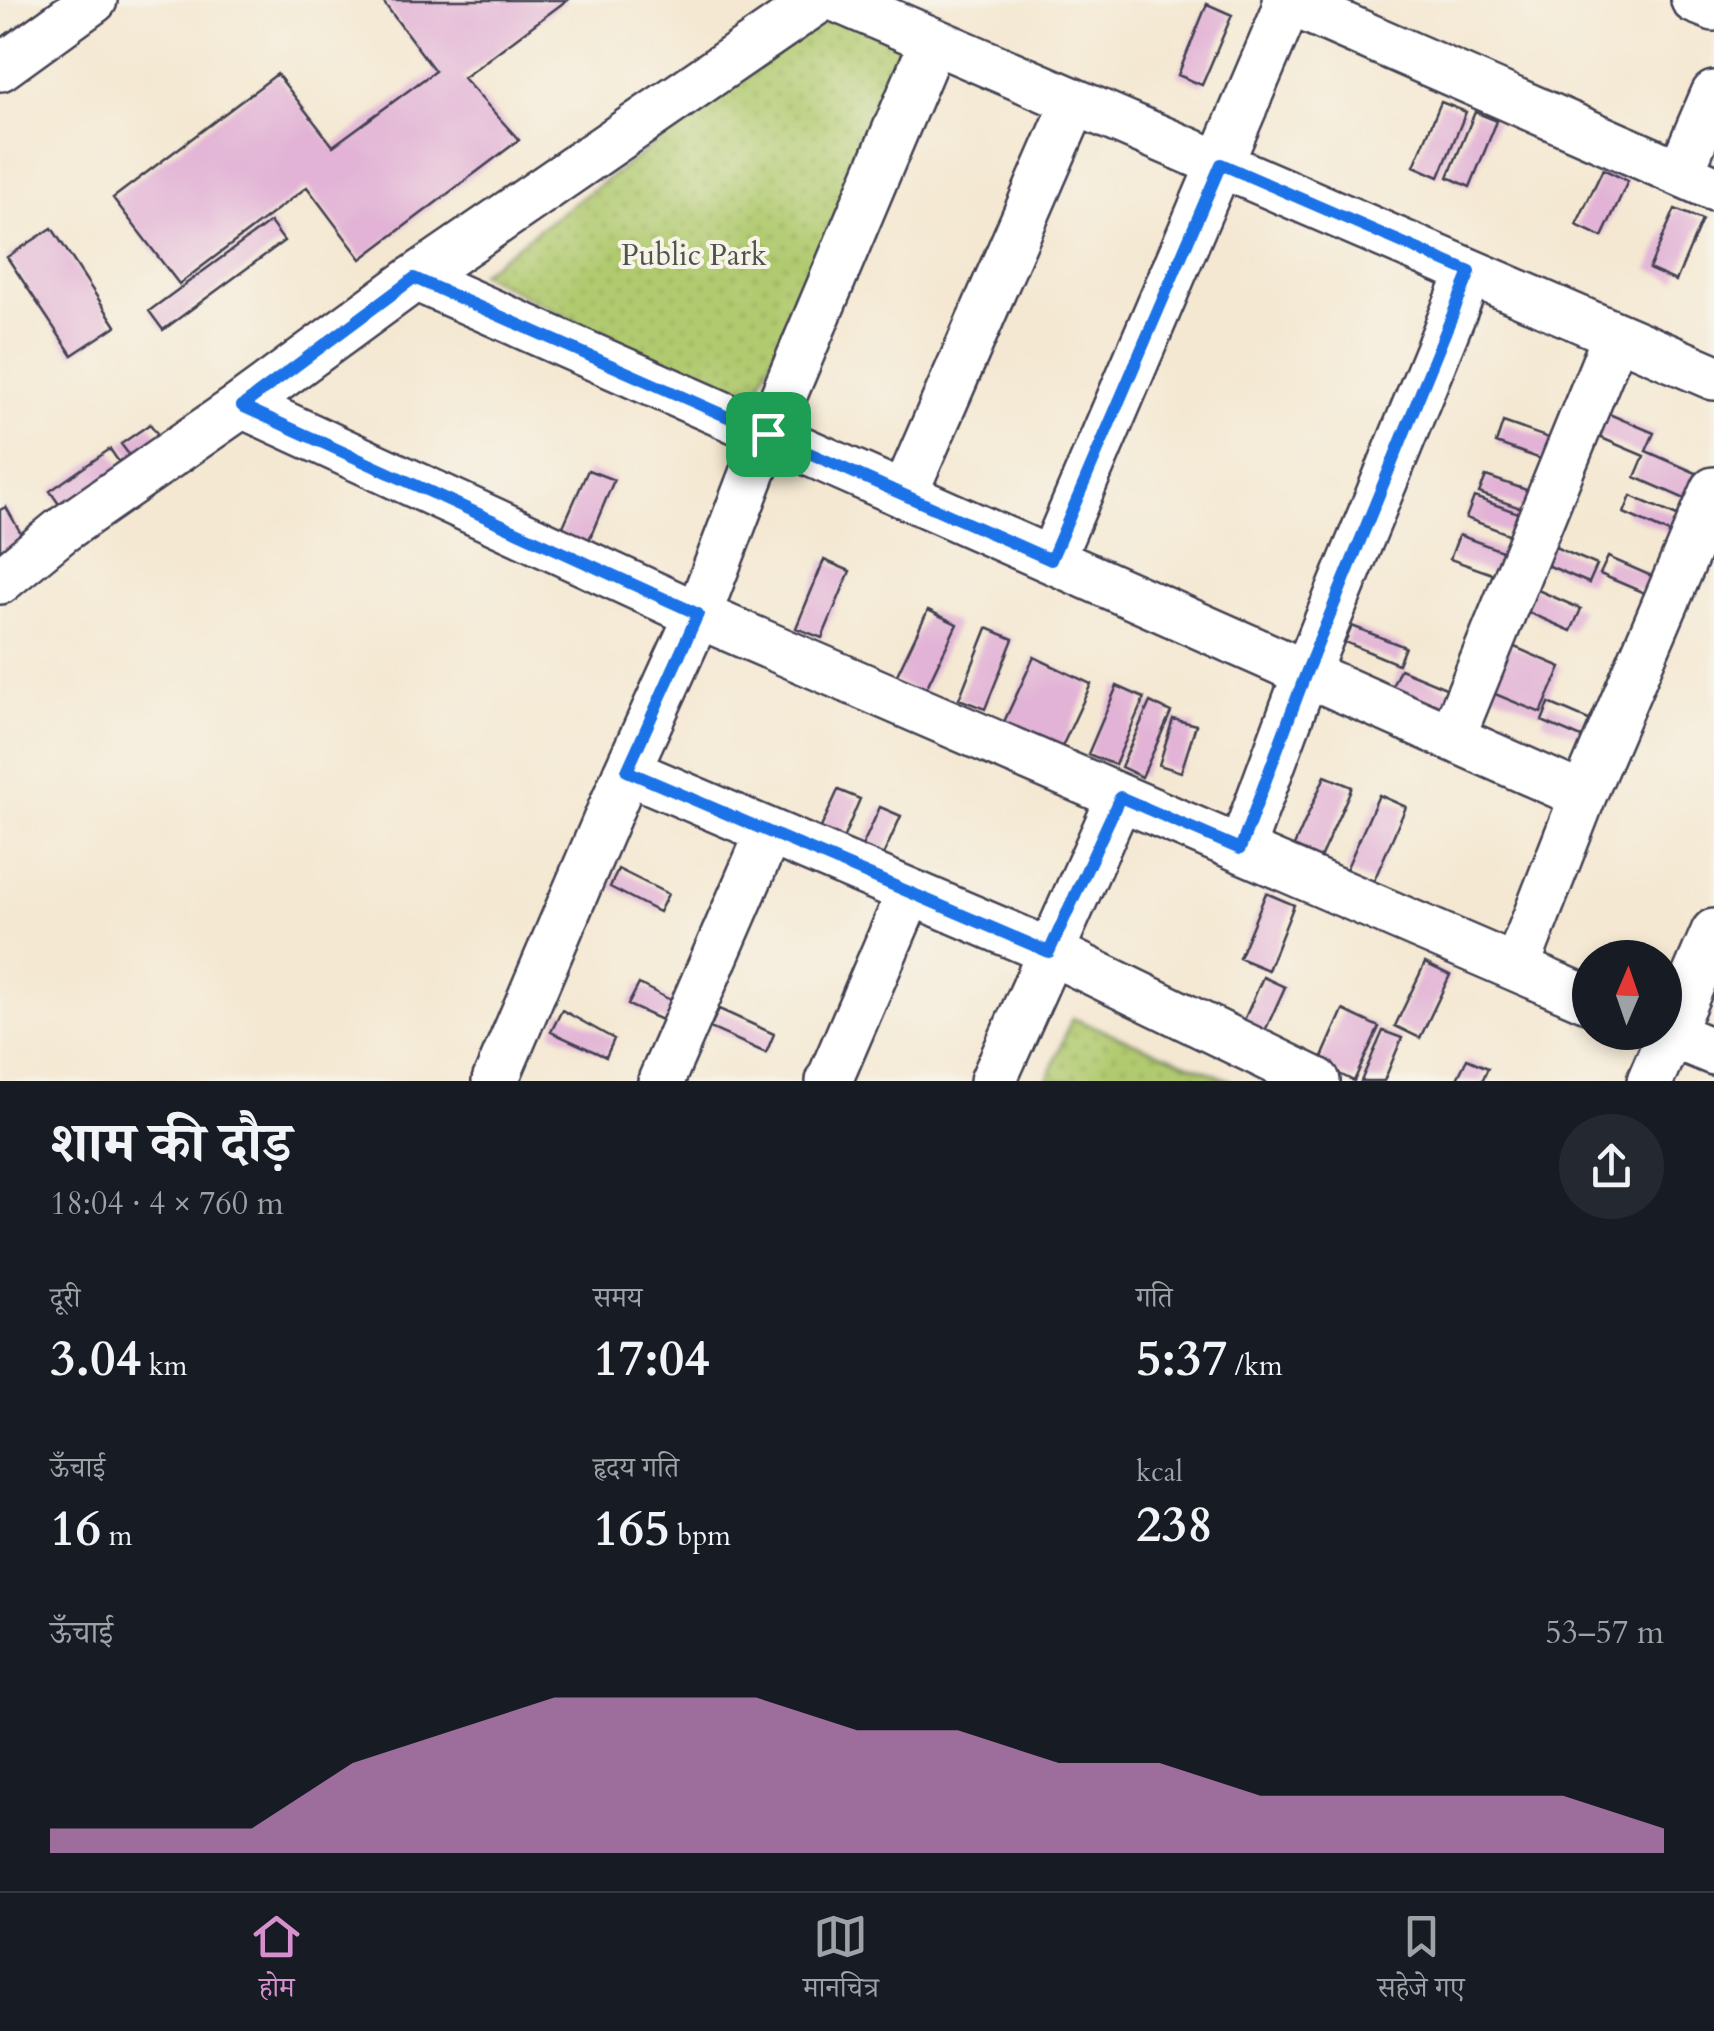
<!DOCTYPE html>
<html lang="hi">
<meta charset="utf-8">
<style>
body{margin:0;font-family:Cardo,"Noto Serif Devanagari",serif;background:#242831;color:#f1f3f6;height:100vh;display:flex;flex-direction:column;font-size:38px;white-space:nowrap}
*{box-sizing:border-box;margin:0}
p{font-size:32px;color:#9ea1a6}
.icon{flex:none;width:55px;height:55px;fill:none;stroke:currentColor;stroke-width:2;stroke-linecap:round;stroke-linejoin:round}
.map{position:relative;height:1081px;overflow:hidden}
.drawer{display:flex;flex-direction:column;background:#171b24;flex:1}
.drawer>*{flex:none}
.needle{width:65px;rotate:2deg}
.fabs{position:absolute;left:1572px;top:940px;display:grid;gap:20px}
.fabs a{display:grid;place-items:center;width:110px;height:110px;border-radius:50%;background:#171b24;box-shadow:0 5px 15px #0003;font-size:50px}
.pin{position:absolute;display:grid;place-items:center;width:85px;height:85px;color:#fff;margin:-42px;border-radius:20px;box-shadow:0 5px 15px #0006}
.round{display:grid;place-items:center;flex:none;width:105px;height:105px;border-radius:52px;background:#242831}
.head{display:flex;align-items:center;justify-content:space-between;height:170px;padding:0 50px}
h1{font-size:55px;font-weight:700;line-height:75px}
.metrics{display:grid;grid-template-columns:repeat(3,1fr);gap:15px;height:170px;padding:10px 50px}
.metrics div{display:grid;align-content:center}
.metrics b{font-size:50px;font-weight:700}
.metrics small{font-size:28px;font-weight:400}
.metrics p{font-size:28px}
.chart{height:280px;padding:20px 50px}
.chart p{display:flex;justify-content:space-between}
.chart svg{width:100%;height:180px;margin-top:10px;fill:#d690ce;opacity:.7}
.menu{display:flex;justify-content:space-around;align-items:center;height:140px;border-top:2px solid #363941;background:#171b24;font-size:28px;color:#9ea1a6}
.menu a{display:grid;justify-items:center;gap:5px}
.menu .current{color:#d690ce}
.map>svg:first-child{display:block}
.grass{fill:url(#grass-dots);stroke:#6a7655;stroke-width:2.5}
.building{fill:#e2b3d6}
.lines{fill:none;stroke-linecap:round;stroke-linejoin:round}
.minor-casing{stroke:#424052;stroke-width:50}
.minor{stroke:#fff;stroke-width:45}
.route-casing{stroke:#fff;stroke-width:20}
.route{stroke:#1a73e8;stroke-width:12}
.labels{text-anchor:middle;stroke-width:8;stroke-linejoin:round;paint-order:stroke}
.park-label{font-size:30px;fill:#4d544b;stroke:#f7f3e8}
</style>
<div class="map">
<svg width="1714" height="1081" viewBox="0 0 1714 1081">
<defs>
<pattern id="grass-dots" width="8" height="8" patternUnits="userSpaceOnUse" patternTransform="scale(2.5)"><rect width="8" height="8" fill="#b1ca6f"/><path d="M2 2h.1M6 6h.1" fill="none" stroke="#98ad61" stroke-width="1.8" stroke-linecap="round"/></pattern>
</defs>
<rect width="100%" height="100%" fill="#f7f3e8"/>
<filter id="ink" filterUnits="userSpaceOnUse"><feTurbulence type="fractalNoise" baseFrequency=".01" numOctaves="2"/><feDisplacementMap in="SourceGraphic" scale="20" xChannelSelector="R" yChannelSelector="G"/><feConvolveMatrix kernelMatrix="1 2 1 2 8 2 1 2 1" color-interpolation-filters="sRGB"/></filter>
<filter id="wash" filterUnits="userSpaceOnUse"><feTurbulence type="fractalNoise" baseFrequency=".0048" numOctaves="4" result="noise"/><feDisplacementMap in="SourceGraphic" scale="40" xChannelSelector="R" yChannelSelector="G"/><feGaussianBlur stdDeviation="2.25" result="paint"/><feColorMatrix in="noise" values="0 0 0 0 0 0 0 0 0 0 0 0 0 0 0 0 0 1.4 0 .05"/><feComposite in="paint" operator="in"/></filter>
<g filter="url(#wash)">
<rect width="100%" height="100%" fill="#f4e8d2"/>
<!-- grass -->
<path class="grass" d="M835 11 915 38 749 409 480 273Z
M1072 1018 1232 1081H1047Z"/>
<g id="blocks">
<!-- building -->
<path class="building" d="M388 0H567L463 78 519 140 361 259 307 187 179 284 113 198 277 74 333 146 435 71 384 3Z
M1207 4 1232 15 1202 85 1178 75Z
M1441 102 1466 112 1439 177 1414 166Z
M1475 112 1497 121 1470 187 1448 177Z
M1603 169 1628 181 1602 237 1576 225Z
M1675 209 1702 220 1676 281 1649 269Z
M270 222 284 241 163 330 149 311Z
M52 228 116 326 72 355 7 257Z
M1602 411 1654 433 1646 451 1703 476 1692 502 1635 477 1644 456 1592 434Z
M1503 422 1560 442 1552 463 1496 443Z
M150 424 162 440 133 460 121 444Z
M110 449 127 474 67 516 50 491Z
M588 470 614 480 584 552 557 540Z
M1486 476 1538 494 1531 512 1479 493Z
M1631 496 1684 519 1676 536 1624 513Z
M1474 497 1532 518 1524 540 1466 518Z
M6 507 28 546 0 561V510Z
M1459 535 1518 557 1509 580 1450 559Z
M1548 544 1597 565 1589 583 1540 562Z
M1608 557 1663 581 1656 598 1600 574Z
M824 560 850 571 822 638 796 628Z
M1531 587 1581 609 1571 631 1521 609Z
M928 610 957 624 923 695 894 681Z
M1352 626 1405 647 1398 664 1345 642Z
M987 628 1013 639 985 709 959 699Z
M1503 642 1561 667 1541 713 1483 689Z
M1034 657 1091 684 1060 751 1003 724Z
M1400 669 1453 691 1444 714 1390 691Z
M1117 686 1144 698 1115 765 1088 754Z
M1150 702 1171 712 1142 777 1121 767Z
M1549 703 1598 724 1591 742 1542 721Z
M1173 719 1196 725 1181 772 1159 765Z
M1325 776 1352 787 1320 858 1294 846Z
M838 790 860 799 837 853 814 843Z
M1379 795 1406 807 1373 883 1345 872Z
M880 807 901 816 875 873 854 864Z
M618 869 668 894 659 912 610 887Z
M1266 893 1294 905 1268 970 1239 958Z
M1425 963 1450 975 1420 1038 1395 1026Z
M1263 977 1285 987 1259 1044 1238 1034Z
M639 984 686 1008 677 1027 628 1005Z
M719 1009 774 1034 766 1053 710 1028Z
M562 1010 614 1039 606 1057 551 1032Z
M1343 1010 1379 1027 1354 1081 1319 1064Z
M1383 1031 1402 1038 1384 1081H1361Z
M1467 1059 1488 1068 1482 1081H1456Z"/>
</g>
</g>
<g filter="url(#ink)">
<use href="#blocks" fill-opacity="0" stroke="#424052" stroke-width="2.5"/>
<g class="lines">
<defs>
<path id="minor" d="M839 0 1714 377
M1285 0 1714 188
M1694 0 1714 8
M0 68 94 0
M1680 173 1714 94
M415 278 1583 796
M242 405 698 615 1590 1000
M904 495 1075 102
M1051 560 1289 2
M0 581 61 531 242 405 415 278 819 0
M1452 737 1616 335
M627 771 1049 951 1317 1081
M1241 849 1306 673 1470 272
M1516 968 1583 796 1714 490
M1665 1032 1714 1052
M495 1081 627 771 698 615 767 435 933 41
M661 1081 769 832
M829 1081 910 892
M993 1081 1120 797
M1650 1081 1714 932"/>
</defs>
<!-- minor casing -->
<use href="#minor" class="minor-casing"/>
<!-- minor -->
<use href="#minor" class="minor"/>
</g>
</g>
<g class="lines" filter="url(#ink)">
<defs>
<path id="route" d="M1221 164 1470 272 1306 673 1240 849 1120 797 1049 952 627 771 698 614 242 406 414 278 1051 560Z"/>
</defs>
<!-- route casing -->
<use href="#route" class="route-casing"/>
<!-- route -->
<use href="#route" class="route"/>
</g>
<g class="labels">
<!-- park labels -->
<g class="park-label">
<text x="694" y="265">Public Park</text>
</g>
</g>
</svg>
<div class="fabs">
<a><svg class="needle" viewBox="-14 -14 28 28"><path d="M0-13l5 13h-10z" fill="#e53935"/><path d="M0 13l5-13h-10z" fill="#9ea1a6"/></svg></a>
</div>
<div class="pin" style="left:768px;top:434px;background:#1e9e55"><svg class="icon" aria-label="arrive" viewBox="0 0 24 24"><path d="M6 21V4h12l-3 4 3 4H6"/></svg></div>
</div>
<section class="drawer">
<div class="head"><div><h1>शाम की दौड़</h1><p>18:04 · 4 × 760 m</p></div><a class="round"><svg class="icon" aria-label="share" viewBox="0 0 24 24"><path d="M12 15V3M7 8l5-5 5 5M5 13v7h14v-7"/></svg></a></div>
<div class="metrics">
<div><p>दूरी</p><b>3.04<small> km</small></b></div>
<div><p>समय</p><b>17:04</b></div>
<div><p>गति</p><b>5:37<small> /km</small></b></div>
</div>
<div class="metrics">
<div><p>ऊँचाई</p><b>16<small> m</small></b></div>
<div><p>हृदय गति</p><b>165<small> bpm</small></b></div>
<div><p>kcal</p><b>238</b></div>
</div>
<div class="chart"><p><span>ऊँचाई</span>53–57 m</p>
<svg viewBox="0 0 160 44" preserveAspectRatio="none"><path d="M0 44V38L10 38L20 38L30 22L40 14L50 6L60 6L70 6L80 14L90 14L100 22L110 22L120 30L130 30L140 30L150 30L160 38V44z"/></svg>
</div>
</section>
<nav class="menu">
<a class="current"><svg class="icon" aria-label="home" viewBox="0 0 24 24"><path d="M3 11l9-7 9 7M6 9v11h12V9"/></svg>होम</a>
<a><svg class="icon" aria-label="map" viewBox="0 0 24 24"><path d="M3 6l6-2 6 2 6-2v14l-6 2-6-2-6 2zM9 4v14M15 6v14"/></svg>मानचित्र</a>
<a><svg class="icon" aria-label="saved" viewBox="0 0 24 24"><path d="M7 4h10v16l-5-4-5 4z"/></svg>सहेजे गए</a>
</nav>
